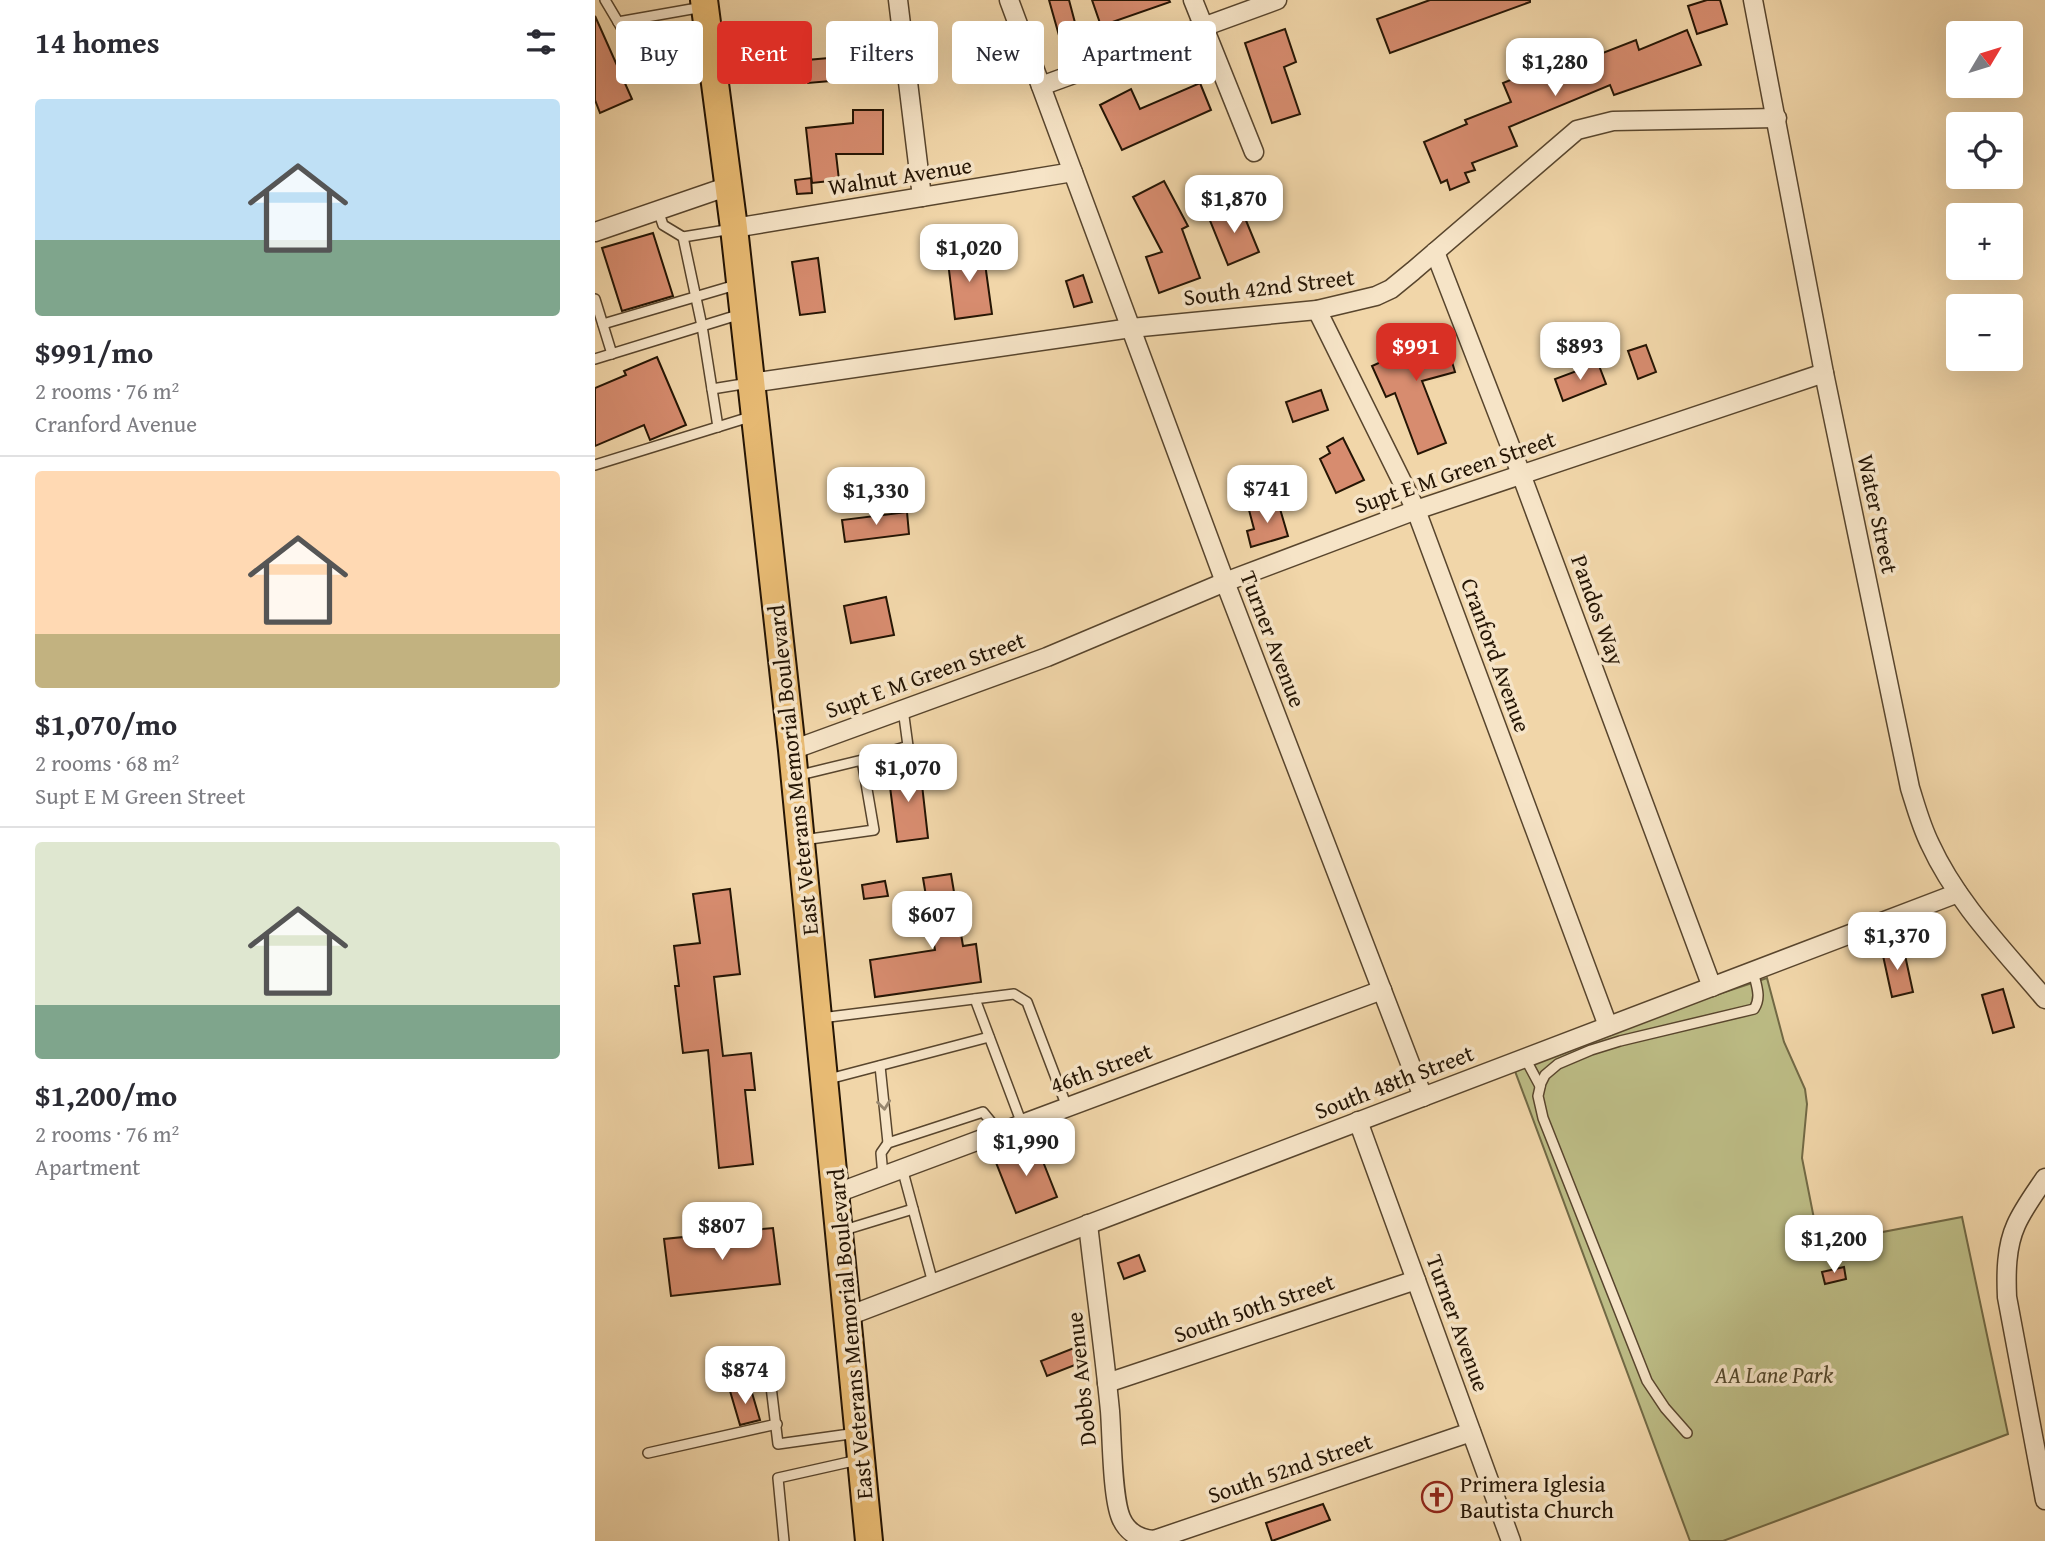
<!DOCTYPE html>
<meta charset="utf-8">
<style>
:root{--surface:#fff;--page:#f2f2f3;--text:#2b2b33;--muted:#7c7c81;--line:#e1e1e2;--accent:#d93025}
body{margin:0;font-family:"Gentium Book Plus",serif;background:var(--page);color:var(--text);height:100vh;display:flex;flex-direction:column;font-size:26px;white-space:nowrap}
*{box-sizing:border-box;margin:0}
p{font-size:23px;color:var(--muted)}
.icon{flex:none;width:38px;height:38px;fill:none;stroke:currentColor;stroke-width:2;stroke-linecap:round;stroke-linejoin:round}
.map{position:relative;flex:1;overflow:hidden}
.drawer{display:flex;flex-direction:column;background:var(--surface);width:595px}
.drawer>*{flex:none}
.banner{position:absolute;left:21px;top:21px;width:665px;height:63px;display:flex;gap:14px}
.needle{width:46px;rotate:52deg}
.buttons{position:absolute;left:1351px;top:21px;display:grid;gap:14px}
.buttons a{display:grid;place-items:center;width:77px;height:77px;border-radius:7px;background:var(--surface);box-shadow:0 7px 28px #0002;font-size:35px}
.price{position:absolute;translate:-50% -60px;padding:0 16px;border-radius:14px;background:#fff;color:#222;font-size:23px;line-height:46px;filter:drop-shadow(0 2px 4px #0008)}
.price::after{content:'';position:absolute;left:50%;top:42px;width:21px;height:16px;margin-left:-10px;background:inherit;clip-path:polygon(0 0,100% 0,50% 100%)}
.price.active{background:var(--accent);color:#fff}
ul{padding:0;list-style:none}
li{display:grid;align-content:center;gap:14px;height:371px;padding:0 35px}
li+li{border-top:2px solid var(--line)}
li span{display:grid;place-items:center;height:217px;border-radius:7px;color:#555}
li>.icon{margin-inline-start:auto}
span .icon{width:126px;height:126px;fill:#fffc;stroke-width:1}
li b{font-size:30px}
h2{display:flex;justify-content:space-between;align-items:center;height:84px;padding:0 35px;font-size:30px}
.chip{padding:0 24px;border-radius:7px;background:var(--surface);box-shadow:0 7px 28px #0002;font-size:24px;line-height:63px}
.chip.active{background:var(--accent);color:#fff}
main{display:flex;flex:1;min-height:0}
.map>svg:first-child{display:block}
</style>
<main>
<section class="drawer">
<h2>14 homes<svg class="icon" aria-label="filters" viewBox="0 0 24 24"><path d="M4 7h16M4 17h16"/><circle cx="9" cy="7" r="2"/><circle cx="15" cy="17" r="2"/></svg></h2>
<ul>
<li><span style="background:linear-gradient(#bfe0f5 65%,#7fa58c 0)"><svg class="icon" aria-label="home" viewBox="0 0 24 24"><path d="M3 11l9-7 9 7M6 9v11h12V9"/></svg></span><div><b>$991/mo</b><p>2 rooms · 76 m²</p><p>Cranford Avenue</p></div></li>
<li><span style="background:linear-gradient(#ffd9b3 75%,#c2b280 0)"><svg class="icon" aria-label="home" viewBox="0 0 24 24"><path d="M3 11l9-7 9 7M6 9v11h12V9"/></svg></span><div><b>$1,070/mo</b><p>2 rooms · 68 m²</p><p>Supt E M Green Street</p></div></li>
<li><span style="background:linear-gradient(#dfe7d0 75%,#7fa58c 0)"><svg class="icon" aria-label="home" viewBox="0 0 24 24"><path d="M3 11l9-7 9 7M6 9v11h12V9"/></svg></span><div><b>$1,200/mo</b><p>2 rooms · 76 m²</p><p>Apartment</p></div></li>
</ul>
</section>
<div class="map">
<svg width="1450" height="1541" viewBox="0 0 1450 1541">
<rect width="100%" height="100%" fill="#f1d6a9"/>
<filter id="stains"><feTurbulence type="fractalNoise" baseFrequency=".00286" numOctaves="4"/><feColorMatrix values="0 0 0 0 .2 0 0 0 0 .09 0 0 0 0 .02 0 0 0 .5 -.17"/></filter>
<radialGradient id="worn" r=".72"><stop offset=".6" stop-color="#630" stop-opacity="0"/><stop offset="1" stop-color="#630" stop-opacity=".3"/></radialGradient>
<polygon fill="#bdbd86" stroke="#716945" stroke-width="2" points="1172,978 1189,1042 1210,1089 1212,1104 1207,1158 1224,1244 1367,1217 1413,1434 1128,1541 1095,1541 917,1063"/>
<g fill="#d78c6f" stroke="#251504" stroke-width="2">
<polygon points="454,0 474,0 483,34 465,39"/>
<polygon points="497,0 574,0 575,2 506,26"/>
<polygon points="835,0 935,0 935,2 795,53 782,19"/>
<polygon points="1112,0 1125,0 1132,24 1102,34 1093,6"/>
<polygon points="0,16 37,99 5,113 0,100"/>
<polygon points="690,29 701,62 689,67 705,114 677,123 650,43"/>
<polygon points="1092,30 1106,65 1019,95 1015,85 914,127 922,146 877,163 880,170 870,173 874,182 855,190 852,180 846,183 829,142 872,124 870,120 916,102 908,83 991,49 995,58 1041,40 1044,50"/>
<polygon points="245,57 247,80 213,83 212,60"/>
<polygon points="605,83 616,110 527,150 505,105 536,89 545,109"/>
<polygon points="258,110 288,110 288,154 241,154 244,180 217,183 211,128 258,123"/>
<polygon points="216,178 217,193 202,194 200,180"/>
<polygon points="569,181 593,226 587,229 605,278 564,293 551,257 567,252 538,197"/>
<polygon points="645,206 664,252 633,265 614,218"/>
<polygon points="58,233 78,296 27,311 7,248"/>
<polygon points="388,249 397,314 360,319 352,254"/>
<polygon points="223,258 230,312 205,315 197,262"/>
<polygon points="488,275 497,302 479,307 471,281"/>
<polygon points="848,331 860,372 827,381 851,443 823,454 800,393 791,397 777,366 795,358 788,342 807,334 811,341"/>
<polygon points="1051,345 1061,372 1043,379 1033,351"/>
<polygon points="62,357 91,425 55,440 49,425 0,446 0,388 31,375 29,371"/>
<polygon points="1003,363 1011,384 968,401 960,379"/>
<polygon points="726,390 733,410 698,422 691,402"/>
<polygon points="748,438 769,480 741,493 725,459 735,453 732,447"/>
<polygon points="683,502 693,536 656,547 652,531 659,529 654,510"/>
<polygon points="312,512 314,534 250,542 247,520"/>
<polygon points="291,597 299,635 256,643 249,606"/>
<polygon points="325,767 333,838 302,842 293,771"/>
<polygon points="356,874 368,946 381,944 386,982 280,997 275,960 340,950 328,878"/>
<polygon points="290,881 293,896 269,899 267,885"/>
<polygon points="135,889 145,974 119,977 128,1056 156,1053 160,1090 150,1090 158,1164 124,1168 113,1050 88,1053 80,986 84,986 79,946 105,943 98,894"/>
<polygon points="1308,946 1318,992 1297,997 1287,951"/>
<polygon points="1408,989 1419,1027 1398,1033 1387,995"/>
<polygon points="441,1144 462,1197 421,1213 400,1160"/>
<polygon points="178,1228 185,1284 76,1296 69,1239"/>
<polygon points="544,1255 550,1271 529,1279 523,1263"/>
<polygon points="1249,1267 1251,1279 1230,1284 1227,1272"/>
<polygon points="479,1348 485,1363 452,1376 446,1361"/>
<polygon points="155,1386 165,1420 145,1425 135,1391"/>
<polygon points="728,1504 735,1520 677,1541 671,1523"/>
</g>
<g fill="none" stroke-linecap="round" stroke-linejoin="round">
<g stroke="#58452d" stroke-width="12">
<g id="lane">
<polyline points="10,0 54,74 115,64"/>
<polyline points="23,22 108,7"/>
<polyline points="63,210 68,225 88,237 137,229"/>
<polyline points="88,237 107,326 123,427"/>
<polyline points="0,299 17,354"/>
<polyline points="8,324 144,284"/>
<polyline points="0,359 146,314"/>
<polyline points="117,389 154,383"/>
<polyline points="0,465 158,416"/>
<polyline points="267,760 313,746 308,709"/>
<polyline points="201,776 267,760 279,830 208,840"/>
<polyline points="380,999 427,1124"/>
<polyline points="226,1018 419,994 432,1002 472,1107"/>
<polyline points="930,1058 945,1086"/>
<polyline points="285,1066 293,1143"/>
<polyline points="230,1080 394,1037"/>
<polyline points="307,1168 338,1283"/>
<polyline points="288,1176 286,1153 293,1143 388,1112 397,1123 400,1134"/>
<polyline points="246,1231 318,1209"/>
<polyline points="174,1370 183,1444 262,1433"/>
<path d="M1092 1433 1070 1408 1052 1381 948 1118 943 1096 946 1083 950 1075 963 1064 996 1050 1025 1041 1159 1009C1167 997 1161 985 1158 971"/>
<polyline points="53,1453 182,1424"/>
<polyline points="189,1541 183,1478 263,1460"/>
</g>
</g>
<g stroke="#58452d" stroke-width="21">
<g id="street">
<polyline points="303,0 327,197"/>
<polyline points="414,0 630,582 828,1097"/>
<polyline points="598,0 659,152"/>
<path d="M1158 0 1229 373 1315 788C1321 807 1326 826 1335 844 1362 903 1409 950 1450 999"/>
<polyline points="446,86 682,0"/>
<polyline points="139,228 478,172"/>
<polyline points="0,232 134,186"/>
<polyline points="840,252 926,474 1117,987"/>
<polyline points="722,310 821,510 1013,1026"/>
<polyline points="156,383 536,328 722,310 781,296 796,289 818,271 982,130 1018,121 1182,118"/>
<polyline points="197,750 452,657 630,582 821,510 1229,373"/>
<polyline points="763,1121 916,1541"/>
<path d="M1450 1178C1440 1193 1428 1209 1421 1225 1411 1247 1411 1274 1412 1297L1450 1500"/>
<polyline points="242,1193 787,990"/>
<path d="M493 1224C500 1286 509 1349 515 1411 517 1436 517 1497 526 1518 532 1532 544 1539 559 1540L876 1432"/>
<polyline points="253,1316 1363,893"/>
<polyline points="512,1383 821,1280"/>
</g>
</g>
<g stroke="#251504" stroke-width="30">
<polyline id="primary" points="109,0 139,228 197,750 274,1541"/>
</g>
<use href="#lane" stroke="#f6e4c7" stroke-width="9"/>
<use href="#street" stroke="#f6e4c7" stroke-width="18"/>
<use href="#primary" stroke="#e8bb74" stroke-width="26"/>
</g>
<defs><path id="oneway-chevron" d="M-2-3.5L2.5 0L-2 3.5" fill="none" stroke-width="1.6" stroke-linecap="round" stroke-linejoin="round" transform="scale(1.75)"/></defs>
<use stroke="#98876f" href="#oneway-chevron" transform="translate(289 1105) rotate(83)"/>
<defs>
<g id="church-ring" transform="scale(1.575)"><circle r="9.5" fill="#f6e4c7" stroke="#8f2418" stroke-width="1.5"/><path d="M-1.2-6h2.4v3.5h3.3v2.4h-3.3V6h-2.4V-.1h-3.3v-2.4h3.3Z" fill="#8f2418"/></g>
</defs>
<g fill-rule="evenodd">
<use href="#church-ring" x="842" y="1497"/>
</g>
<g text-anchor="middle" stroke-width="7" stroke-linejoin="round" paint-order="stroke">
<g font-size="23" fill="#251504" stroke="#f6e4c7">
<text transform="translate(305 176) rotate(-9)" y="8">Walnut Avenue</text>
<text transform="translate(674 287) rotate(-7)" y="8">South 42nd Street</text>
<text transform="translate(860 472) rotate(-19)" y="8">Supt E M Green Street</text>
<text transform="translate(1283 514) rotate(78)" y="8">Water Street</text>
<text transform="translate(1003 610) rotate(70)" y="8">Pandos Way</text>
<text transform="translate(678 639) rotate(69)" y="8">Turner Avenue</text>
<text transform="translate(901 655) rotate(70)" y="8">Cranford Avenue</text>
<text transform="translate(330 675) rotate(-20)" y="8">Supt E M Green Street</text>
<text transform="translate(198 770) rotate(-96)" y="8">East Veterans Memorial Boulevard</text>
<text transform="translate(506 1068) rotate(-20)" y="8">46th Street</text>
<text transform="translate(799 1082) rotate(-21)" y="8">South 48th Street</text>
<text transform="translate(659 1308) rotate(-19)" y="8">South 50th Street</text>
<text transform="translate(863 1323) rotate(70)" y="8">Turner Avenue</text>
<text transform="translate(255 1334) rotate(-95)" y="8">East Veterans Memorial Boulevard</text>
<text transform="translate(486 1379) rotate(-96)" y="8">Dobbs Avenue</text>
<text transform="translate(695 1468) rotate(-19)" y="8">South 52nd Street</text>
</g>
<g font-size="23" font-style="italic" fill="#53472b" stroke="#f6e4c7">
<text x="1179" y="1383">AA Lane Park</text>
</g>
<g font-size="23" fill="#251504" stroke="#f6e4c7" text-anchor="start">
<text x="865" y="1492">Primera Iglesia<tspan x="865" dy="26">Bautista Church</tspan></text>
</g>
</g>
<rect width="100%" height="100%" filter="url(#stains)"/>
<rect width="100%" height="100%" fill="url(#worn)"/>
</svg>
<div class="buttons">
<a><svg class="needle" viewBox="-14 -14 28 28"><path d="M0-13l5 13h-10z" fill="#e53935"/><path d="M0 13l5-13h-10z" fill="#7c7c81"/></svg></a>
<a><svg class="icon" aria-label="locate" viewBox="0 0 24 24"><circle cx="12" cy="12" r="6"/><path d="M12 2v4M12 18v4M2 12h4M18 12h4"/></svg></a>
<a>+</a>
<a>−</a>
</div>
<b class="price" style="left:960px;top:98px">$1,280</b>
<b class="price" style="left:639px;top:235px">$1,870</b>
<b class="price" style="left:374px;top:284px">$1,020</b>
<b class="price" style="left:985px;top:382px">$893</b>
<b class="price active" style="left:821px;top:383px">$991</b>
<b class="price" style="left:672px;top:525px">$741</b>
<b class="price" style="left:281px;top:527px">$1,330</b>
<b class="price" style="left:313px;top:804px">$1,070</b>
<b class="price" style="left:337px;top:951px">$607</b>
<b class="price" style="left:1302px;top:972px">$1,370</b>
<b class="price" style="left:431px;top:1178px">$1,990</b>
<b class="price" style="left:127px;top:1262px">$807</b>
<b class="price" style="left:1239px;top:1275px">$1,200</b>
<b class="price" style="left:150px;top:1406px">$874</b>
<div class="banner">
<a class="chip">Buy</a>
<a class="chip active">Rent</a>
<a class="chip">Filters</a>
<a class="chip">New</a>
<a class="chip">Apartment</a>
</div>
</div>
</main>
